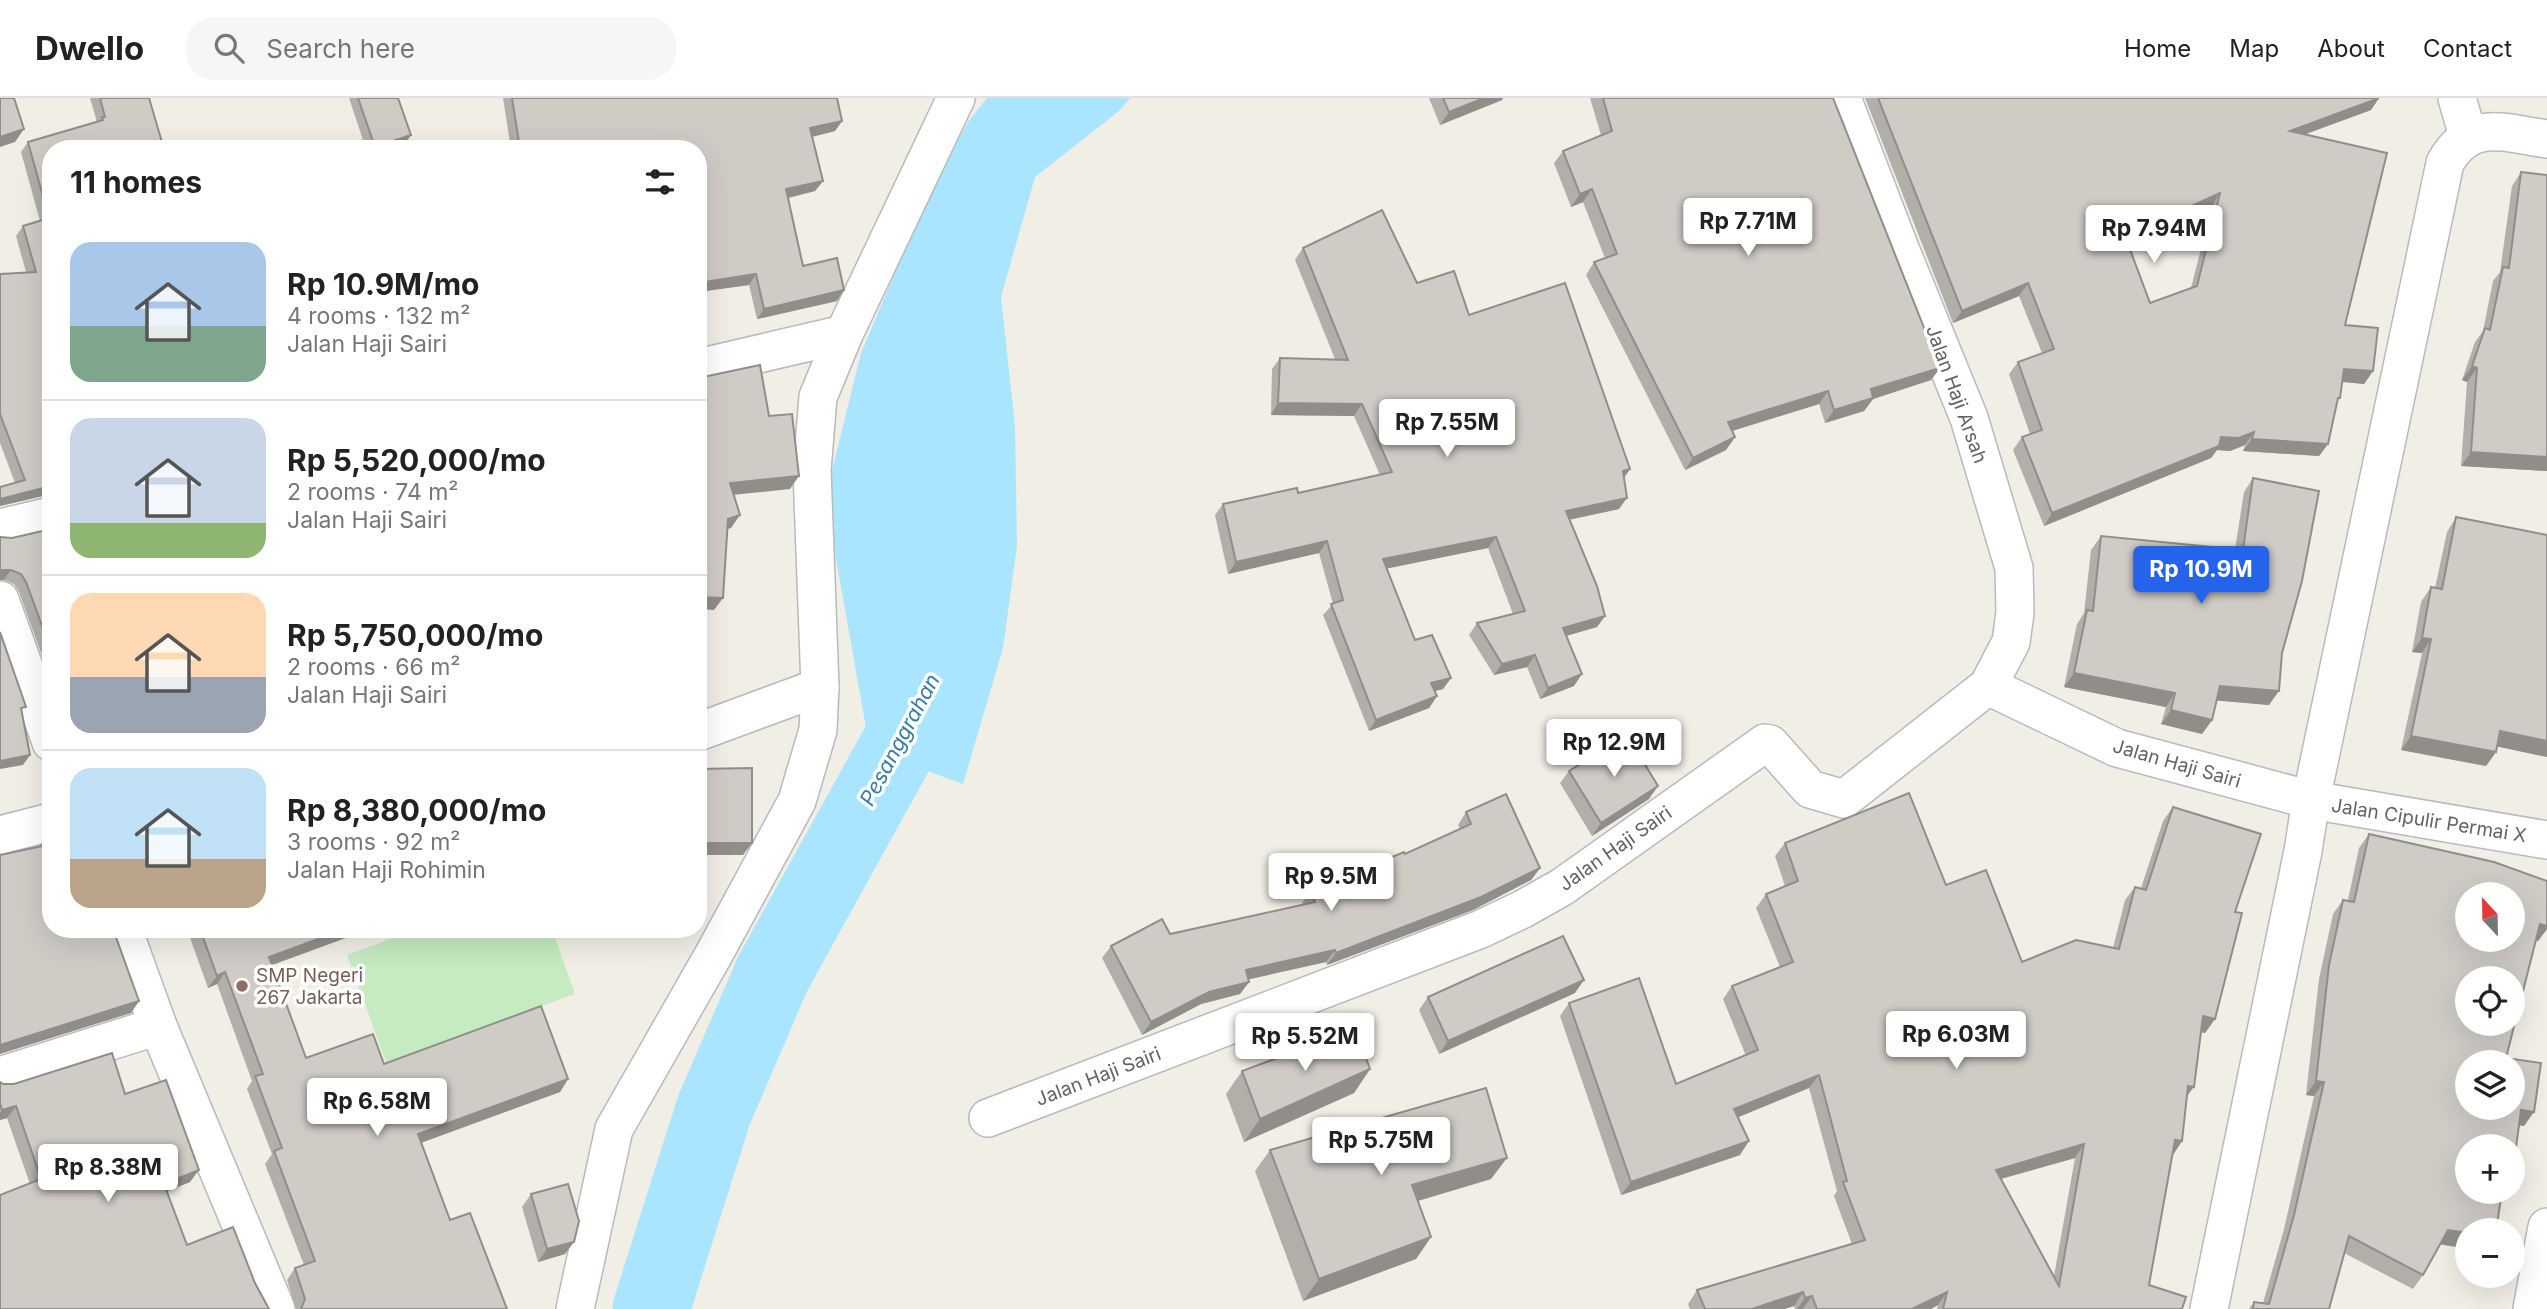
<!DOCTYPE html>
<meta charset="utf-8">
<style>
:root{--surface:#fff;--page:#f6f6f6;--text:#222;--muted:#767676;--line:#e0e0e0;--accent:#2563eb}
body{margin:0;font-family:Inter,sans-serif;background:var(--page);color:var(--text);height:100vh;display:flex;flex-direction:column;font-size:26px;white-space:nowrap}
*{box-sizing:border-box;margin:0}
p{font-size:23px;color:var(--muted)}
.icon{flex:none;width:38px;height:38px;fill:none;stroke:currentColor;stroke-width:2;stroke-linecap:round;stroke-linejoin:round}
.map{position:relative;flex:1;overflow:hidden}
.drawer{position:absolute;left:42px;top:42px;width:665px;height:798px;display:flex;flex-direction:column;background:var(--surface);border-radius:28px;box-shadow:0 7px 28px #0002}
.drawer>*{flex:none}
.needle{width:46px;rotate:338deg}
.tools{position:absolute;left:2455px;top:784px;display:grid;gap:14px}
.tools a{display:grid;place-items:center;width:70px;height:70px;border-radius:50%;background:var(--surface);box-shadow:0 7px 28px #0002;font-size:35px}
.price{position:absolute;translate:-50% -60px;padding:0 16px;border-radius:7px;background:#fff;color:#222;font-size:23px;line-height:46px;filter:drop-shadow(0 2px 4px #0008)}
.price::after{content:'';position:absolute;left:50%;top:42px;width:21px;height:16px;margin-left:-10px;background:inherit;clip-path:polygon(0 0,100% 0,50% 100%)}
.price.selected{background:var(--accent);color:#fff}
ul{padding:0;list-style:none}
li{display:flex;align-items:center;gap:21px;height:175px;padding:0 28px}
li+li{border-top:2px solid var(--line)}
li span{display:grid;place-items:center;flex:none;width:196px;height:140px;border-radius:21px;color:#555}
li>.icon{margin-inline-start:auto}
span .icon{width:84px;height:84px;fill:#fffc;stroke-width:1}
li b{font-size:30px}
h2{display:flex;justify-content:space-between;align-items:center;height:84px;padding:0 28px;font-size:30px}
header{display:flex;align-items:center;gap:42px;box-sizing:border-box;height:98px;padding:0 35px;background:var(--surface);border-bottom:2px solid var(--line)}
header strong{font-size:33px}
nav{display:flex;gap:38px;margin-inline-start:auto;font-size:24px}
.search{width:490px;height:63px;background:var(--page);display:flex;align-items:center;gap:18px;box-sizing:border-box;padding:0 24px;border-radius:28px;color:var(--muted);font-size:26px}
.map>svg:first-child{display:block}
</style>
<header>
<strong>Dwello</strong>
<div class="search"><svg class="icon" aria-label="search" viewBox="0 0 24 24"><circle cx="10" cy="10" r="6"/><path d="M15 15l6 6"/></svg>Search here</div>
<nav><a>Home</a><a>Map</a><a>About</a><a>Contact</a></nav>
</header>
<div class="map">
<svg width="2547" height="1211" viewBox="0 0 2547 1211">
<rect width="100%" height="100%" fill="#f1eee6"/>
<polygon fill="#c6ebc1" points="417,831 552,831 575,896 386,964 347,857"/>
<polygon fill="#a9e5ff" points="987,0 1130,0 1119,13 1035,79 1001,199 1015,328 1017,448 1003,550 963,686 870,652 836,461 828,389 861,255 931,90 968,24"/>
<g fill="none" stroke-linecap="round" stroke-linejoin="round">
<polyline stroke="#a9e5ff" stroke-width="77" points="651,1211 714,1012 773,875 938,577 938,566"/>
<g stroke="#b7babe" stroke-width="40">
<g id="minor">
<polyline points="2457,0 2468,38"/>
<polyline points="698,270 844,236"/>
<polyline points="0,430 51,418"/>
<polyline points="0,502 51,644"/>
<polyline points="1988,588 2117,650 2311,702 2547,742"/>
<polyline points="698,634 820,589"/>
<polyline points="0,737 51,724"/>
<polyline points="123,831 158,928 276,1211"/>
<polyline points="0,978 158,928"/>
<polyline points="988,1020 1481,831 1523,811 1562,789 1765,645 1770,646 1810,691 1844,701 1988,588 2011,544 2015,515 2014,470 1969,320 1901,153 1842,0"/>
<polyline points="575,1211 614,1031 714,856 797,703 818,632 820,589 812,372 818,299 844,236 956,0"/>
<path d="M2209 1211 2303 753 2311 702 2445 65C2470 20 2504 35 2547 41"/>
<polyline points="2532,1211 2547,1129"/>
</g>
</g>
<use href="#minor" stroke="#fff" stroke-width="37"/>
</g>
<g fill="#b2afa9" fill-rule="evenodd">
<polygon points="90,0 149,0 47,397 0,408 0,389 15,385 0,345 0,176 26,174 16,138 23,128 40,123 21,54 28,44 97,24"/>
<polygon points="349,0 398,0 405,46 395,49 395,51 366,51"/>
<polygon points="503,0 837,0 842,23 835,33 812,39 823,83 815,93 788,100 803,168 837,203 757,221 749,187 698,194 698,51 511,51"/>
<polygon points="1429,0 1503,0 1502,2 1440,27"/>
<polygon points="1590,0 1833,0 1940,270 1931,282 1873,301 1864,313 1825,325 1819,306 1732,333 1735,339 1726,352 1685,372 1586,177 1594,164 1605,160 1583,104 1571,109 1554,65 1563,53 1601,37"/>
<path d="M1865 0H2379L2371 12 2306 36 2345 227 2373 273 2364 286 2342 284 2328 346 2319 358 2243 353 2245 347 2230 353 2217 352 2211 360 2044 428 2013 352 2022 339 2030 336 2009 276 2018 264 2042 255 2019 198 1953 225ZM2212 108 2191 190 2150 205 2128 146Z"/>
<polygon points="2521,74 2547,77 2547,373 2461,368 2467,284 2462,282 2475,244 2483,233 2493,183 2500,174 2512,88"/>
<polygon points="1303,150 1417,185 1469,217 1630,371 1624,380 1619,411 1569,422 1605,518 1597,529 1566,538 1574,588 1540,601 1527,569 1494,577 1469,537 1477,525 1513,516 1488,450 1387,470 1415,542 1451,580 1443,591 1435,593 1437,598 1429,610 1369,633 1323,517 1333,506 1319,455 1228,476 1215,417 1223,406 1298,395 1380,377 1354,318 1271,317 1272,271 1280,260 1335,261 1295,162"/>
<polygon points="2253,380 2282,555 2269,607 2217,602 2212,622 2202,636 2161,626 2166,609 2064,589 2077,526 2084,515 2091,452 2101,438 2235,451 2244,394"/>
<polygon points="2456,419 2547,437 2547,659 2497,648 2496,654 2486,668 2401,652 2422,555 2412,554 2421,504 2431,489 2435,490 2447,434"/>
<polygon points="51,431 51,561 44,563 19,494 14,486 4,482 0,482 0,439 12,440"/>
<polygon points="1569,673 1649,701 1592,738 1560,685"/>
<path d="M2173 709 2235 814 2215 921 2205 935 2201 934 2187 999 2182 1043 2173 1056 2149 1187 2182 1211H1937L1938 1207 1931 1211H1795L1794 1208 1784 1211H1690L1688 1206 1697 1192 1852 1146 1834 1098 1837 1093 1809 990 1738 1019 1740 1057 1621 1097 1560 918 1569 905 1676 986 1746 958 1723 901 1732 888 1780 869 1756 810 1766 796 1785 788 1775 758 1785 745 1946 787 2022 864 2113 850 2125 802 2135 789 2141 790 2163 723ZM2075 1060 2054 1178 2001 1081Z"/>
<polygon points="1466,714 1540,770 1531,782 1473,812 1327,867 1326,864 1248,881 1249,884 1240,896 1201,906 1142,937 1102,860 1111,848 1170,836 1303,806 1302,805 1311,793 1405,756 1460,731 1458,727"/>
<polygon points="2369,736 2547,783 2547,831 2538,843 2536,842 2506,960 2524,1028 2519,1027 2440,1147 2423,1177 2413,1191 2344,1155 2329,1211 2249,1211 2254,1204 2263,1205 2284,1131 2314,998 2306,997 2319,881 2333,816 2343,802 2348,802 2359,750"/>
<polygon points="45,740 139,903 131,915 39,748"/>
<polygon points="190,831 370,831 272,867 306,960 568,981 560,994 421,1044 450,1122 507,1211 296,1211 287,1182 295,1170 304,1167 265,1066 272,1056 247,991 252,983 217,886 208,890 188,834"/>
<polygon points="1575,895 1439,956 1419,912 1428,899"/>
<polygon points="1370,971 1354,995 1244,1044 1226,996 1242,973"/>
<polygon points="0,984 3,986 125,996 190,1084 167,1093 187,1147 255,1185 30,1086 7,1020 0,1022"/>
<polygon points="1270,1052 1491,1081 1418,1103 1431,1139 1416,1161 1303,1203 1255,1073"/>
<polygon points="531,1096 565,1156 538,1164 522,1109"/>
</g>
<g fill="#918e8a">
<polygon points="1484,0 1503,0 1502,2 1440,27 1449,14"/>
<polygon points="2379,0 2371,12 2281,45 2290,33"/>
<polygon points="842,23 835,33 803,41 810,30"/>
<polygon points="24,31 15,44 0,49 0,39"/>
<polygon points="411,37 405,46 389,51 374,51 375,49"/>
<polygon points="823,83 815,93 779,102 786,91"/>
<polygon points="1592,91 1583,104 1571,109 1580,96"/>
<polygon points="2220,95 2212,108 2116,151 2125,138"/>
<polygon points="756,176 749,187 698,194 698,185"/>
<polygon points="2028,185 2019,198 1953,225 1962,213"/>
<polygon points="844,192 837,203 757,221 764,211"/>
<polygon points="2472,268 2477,270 2467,284 2462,282"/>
<polygon points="1940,270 1931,282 1873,301 1864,313 1825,325 1834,312 1871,291"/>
<polygon points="2344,271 2373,273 2364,286 2335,283"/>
<polygon points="1828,293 1819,306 1719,337 1728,324"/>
<polygon points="1278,305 1362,306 1354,318 1271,317"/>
<polygon points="2254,334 2245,347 2230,353 2217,352 2211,360 2044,428 2052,415 2221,339"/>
<polygon points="1735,339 1726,352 1685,372 1693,360"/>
<polygon points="2252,341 2328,346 2319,358 2243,353"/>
<polygon points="2471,354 2547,359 2547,373 2461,368"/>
<polygon points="1630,371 1622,382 1623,373"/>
<polygon points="799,378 790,391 722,398 730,385"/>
<polygon points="51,388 51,398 47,397 0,408 0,401 2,400"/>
<polygon points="1627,400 1619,411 1558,424 1566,413"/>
<polygon points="740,417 731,430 719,433 728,421"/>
<polygon points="1496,439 1488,450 1375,473 1383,461"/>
<polygon points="1327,443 1319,455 1228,476 1236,464"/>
<polygon points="0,472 11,472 4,482 0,482"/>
<polygon points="698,499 723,500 714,512 698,511"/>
<polygon points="1605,518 1597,529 1555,541 1563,530"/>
<polygon points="2422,540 2431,541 2422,555 2412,554"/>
<polygon points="51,554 51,561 44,563"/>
<polygon points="1535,557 1527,569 1494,577 1502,566"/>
<polygon points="2074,575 2175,595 2166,609 2064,589"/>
<polygon points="1582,576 1574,588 1540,601 1548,590"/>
<polygon points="1451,580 1443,591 1423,596 1431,585"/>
<polygon points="2220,588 2279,593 2269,607 2210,602"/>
<polygon points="1437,598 1429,610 1369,633 1376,622"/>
<polygon points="2171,612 2212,622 2202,636 2161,626"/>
<polygon points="2500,633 2547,643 2547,659 2490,647"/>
<polygon points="2411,638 2496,654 2486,668 2401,652"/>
<polygon points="30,657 23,667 0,671 0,663"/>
<polygon points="1658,688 1649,701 1592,738 1601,725"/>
<polygon points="698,745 752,745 743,757 698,757"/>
<polygon points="1540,770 1531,782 1473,812 1327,867 1336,855"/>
<polygon points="2540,826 2547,828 2547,831 2538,843 2530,840"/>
<polygon points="345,831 370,831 261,871 269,859"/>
<polygon points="1335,852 1326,864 1237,884 1246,872"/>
<polygon points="225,874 217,886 208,890 217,878"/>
<polygon points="1584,882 1575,895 1439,956 1448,943"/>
<polygon points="1249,884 1240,896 1201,906 1142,937 1151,924 1209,894"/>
<polygon points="139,903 131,915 0,956 0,947 2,946"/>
<polygon points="2203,918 2215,921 2205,935 2193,932"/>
<polygon points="1370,971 1354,995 1244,1044 1260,1021"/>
<polygon points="1819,977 1809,990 1724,1025 1734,1011"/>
<polygon points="568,981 560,994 410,1049 418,1036"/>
<polygon points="2316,983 2324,984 2314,998 2306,997"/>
<polygon points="2188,988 2194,989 2184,1002"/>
<polygon points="16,1008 7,1020 0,1022 0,1015 2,1012"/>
<polygon points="2521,1012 2534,1014 2524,1028 2511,1026"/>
<polygon points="2175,1042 2182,1043 2173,1057"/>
<polygon points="1749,1043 1740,1057 1621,1097 1631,1084"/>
<polygon points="2084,1046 2075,1060 1986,1085 1996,1072"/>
<polygon points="1507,1060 1491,1081 1397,1109 1412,1087"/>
<polygon points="199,1072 190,1084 155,1098 164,1086"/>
<polygon points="2448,1132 2468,1135 2468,1151 2438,1146"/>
<polygon points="1431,1139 1416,1161 1303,1203 1319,1181"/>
<polygon points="574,1144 565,1156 538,1164 547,1151"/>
<polygon points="1803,1194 1794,1208 1784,1211 1752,1211"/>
<polygon points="1947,1194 1938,1207 1931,1211 1912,1211"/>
<polygon points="1812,1198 1803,1211 1797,1211 1805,1200"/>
</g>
<g fill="#cfcbc5" stroke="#918e8a" stroke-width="2" fill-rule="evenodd">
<polygon points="0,0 14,0 24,31 0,39"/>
<polygon points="100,0 149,0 164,51 51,51 51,388 0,401 0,389 25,382 0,316 0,176 36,174 23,128 49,120 28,44 103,22 102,19 105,19"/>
<polygon points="358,0 398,0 411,37 375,49"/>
<polygon points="512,0 837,0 842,23 810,30 823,83 786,91 803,168 837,160 844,192 764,211 756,176 698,185 698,51 520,51"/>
<polygon points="1443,0 1484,0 1449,14"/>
<polygon points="1603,0 1833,0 1940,270 1871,291 1873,300 1834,312 1828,293 1728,324 1735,339 1693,360 1594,164 1617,156 1592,91 1580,96 1563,53 1612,33"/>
<path d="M1878 0H2379L2290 33 2387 55 2345 227 2378 230 2373 273 2344 271 2340 300H2338L2328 346 2252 341 2254 334 2239 340 2221 339 2219 348 2052 415 2022 339 2042 332 2018 264 2054 251 2028 185 1962 213ZM2220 95 2197 188 2150 205 2125 138Z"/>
<polygon points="2521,74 2547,77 2547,359 2471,354 2477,270 2472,268 2485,230 2490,232 2503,169 2509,170"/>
<polygon points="1382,112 1417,185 1454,173 1469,217 1565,185 1630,371 1623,373 1627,400 1566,413 1597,488 1605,518 1563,530 1582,576 1548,590 1535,557 1502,566 1477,525 1525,513 1496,439 1383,461 1415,542 1432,537 1451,580 1431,585 1437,598 1376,622 1331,506 1343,502 1327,443 1236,464 1223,406 1297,390 1298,395 1392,374 1362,306 1278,305 1280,260 1348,262 1303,150"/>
<polygon points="760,267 769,318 792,316 799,378 730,385 740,417 728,421 723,500 698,499 698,280"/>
<polygon points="2253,380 2319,393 2302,483 2282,555 2279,593 2220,588 2212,622 2171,612 2175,595 2074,575 2087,512 2093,513 2101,438 2243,452"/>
<polygon points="2456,419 2547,437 2547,643 2500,633 2496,654 2411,638 2431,541 2422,540 2431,489 2442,491"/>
<polygon points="51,431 51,552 26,484 21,476 11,472 0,472 0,439 12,440"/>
<polygon points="0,534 24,603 26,609 21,610 30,657 0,663"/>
<polygon points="1627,637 1658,688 1601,725 1569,673"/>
<polygon points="752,670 752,745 698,745 698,671"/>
<path d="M1909 695 1946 787 1986 772 2022 864 2076 842 2119 851 2135 789 2146 792 2173 709 2261 736 2235 814 2242 815 2215 921 2203 918 2194 989 2188 988 2182 1043 2175 1042 2149 1187 2186 1199 2182 1211H1943L1947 1194 1912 1211H1817L1812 1198 1805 1200 1803 1194 1752 1211H1705L1697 1192 1865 1142 1843 1084 1847 1083 1819 977 1734 1011 1749 1043 1631 1084 1569 905 1639 880 1676 986 1758 952 1732 888 1793 864 1766 796 1798 783 1785 745ZM2084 1046 2059 1188 1996 1072Z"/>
<polygon points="1506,696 1540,770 1481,799 1336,855 1335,852 1246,872 1249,884 1209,894 1151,924 1111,848 1162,821 1170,836 1315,804 1311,793 1404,754 1405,756 1471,726 1466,714"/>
<path d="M2369 736 2494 764 2547 783V828L2540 826 2506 960 2541 965 2534 1014 2521 1012 2515 1057H2513V1048H2468V1094H2502L2496 1132H2468V1135L2448 1132 2423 1177 2349 1138 2329 1211H2253L2254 1204 2269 1206 2294 1117 2324 984 2316 983 2329 867 2343 802 2354 804ZM2468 796H2513V842H2468ZM2468 880H2513V926H2468ZM2468 964H2513V1010H2468Z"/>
<polygon points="51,738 51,831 113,831 139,903 0,947 0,757 47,747 45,740"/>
<polygon points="200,831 345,831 269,859 306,960 373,936 384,966 541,908 568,981 418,1036 450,1122 470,1115 507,1211 301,1211 305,1201 295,1170 315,1163 274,1053 282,1050 255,978 263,976 225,874 217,878"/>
<polygon points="1563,838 1584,882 1448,943 1428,899"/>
<polygon points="1355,931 1370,971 1260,1021 1242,973"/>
<polygon points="112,955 125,996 166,982 199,1072 164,1086 187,1147 233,1129 255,1185 269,1211 0,1211 0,1097 41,1081 16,1008 2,1012 0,1005 0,984 3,986 14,986"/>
<polygon points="1486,990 1507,1060 1412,1087 1431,1139 1319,1181 1270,1052"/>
<polygon points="568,1086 579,1123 574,1144 547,1151 531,1096"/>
</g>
<circle fill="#8d6e63" stroke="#fff" stroke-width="2.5" cx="242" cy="888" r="7"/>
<g text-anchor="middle" stroke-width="7" stroke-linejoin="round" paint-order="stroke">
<g font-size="19" fill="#5e6468" stroke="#fff">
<text transform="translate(1957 296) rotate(70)" y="7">Jalan Haji Arsah</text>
<text transform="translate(2177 665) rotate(16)" y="7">Jalan Haji Sairi</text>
<text transform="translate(2429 722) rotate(9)" y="7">Jalan Cipulir Permai X</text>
<text transform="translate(1615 750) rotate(-35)" y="7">Jalan Haji Sairi</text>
<text transform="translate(1098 978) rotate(-21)" y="7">Jalan Haji Sairi</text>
</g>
<g font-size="19" fill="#785e54" stroke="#fff" text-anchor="start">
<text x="256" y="884">SMP Negeri<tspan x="256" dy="22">267 Jakarta</tspan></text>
</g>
<g font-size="21" font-style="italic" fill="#357daa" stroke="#fff">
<text transform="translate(900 642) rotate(-62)" y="7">Pesanggrahan</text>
</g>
</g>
</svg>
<div class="tools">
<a><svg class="needle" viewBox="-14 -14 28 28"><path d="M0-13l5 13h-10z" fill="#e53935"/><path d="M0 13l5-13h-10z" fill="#767676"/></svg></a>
<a><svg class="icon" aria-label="locate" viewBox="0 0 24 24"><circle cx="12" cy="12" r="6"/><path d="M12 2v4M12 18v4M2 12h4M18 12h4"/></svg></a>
<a><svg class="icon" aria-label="layers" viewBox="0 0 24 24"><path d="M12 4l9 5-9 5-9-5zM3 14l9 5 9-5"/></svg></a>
<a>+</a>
<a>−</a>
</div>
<b class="price" style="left:1748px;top:160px">Rp 7.71M</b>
<b class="price" style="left:2154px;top:167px">Rp 7.94M</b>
<b class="price" style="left:1447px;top:361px">Rp 7.55M</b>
<b class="price selected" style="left:2201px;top:508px">Rp 10.9M</b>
<b class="price" style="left:1614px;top:681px">Rp 12.9M</b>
<b class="price" style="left:1331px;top:815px">Rp 9.5M</b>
<b class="price" style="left:1956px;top:973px">Rp 6.03M</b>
<b class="price" style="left:1305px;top:975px">Rp 5.52M</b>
<b class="price" style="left:377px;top:1040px">Rp 6.58M</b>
<b class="price" style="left:1381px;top:1079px">Rp 5.75M</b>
<b class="price" style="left:108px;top:1106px">Rp 8.38M</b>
<section class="drawer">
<h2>11 homes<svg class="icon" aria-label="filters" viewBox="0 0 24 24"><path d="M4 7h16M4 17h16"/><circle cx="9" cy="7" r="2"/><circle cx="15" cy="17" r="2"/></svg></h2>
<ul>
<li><span style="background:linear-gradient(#a9c7e8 60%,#7fa58c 0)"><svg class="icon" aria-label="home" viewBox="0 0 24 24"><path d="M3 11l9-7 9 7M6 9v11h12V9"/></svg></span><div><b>Rp 10.9M/mo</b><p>4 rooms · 132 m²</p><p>Jalan Haji Sairi</p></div></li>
<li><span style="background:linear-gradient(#c9d6e8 75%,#8fb573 0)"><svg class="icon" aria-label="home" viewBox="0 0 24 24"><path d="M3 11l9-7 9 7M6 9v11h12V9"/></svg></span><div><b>Rp 5,520,000/mo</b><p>2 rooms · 74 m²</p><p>Jalan Haji Sairi</p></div></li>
<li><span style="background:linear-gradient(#ffd9b3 60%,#9aa5b1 0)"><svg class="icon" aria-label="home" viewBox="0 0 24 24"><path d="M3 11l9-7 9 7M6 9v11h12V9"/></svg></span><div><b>Rp 5,750,000/mo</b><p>2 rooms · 66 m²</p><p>Jalan Haji Sairi</p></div></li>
<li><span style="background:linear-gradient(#bfe0f5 65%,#b9a48a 0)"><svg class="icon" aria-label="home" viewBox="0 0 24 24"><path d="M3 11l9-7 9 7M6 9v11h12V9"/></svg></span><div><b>Rp 8,380,000/mo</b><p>3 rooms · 92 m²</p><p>Jalan Haji Rohimin</p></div></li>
</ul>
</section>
</div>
